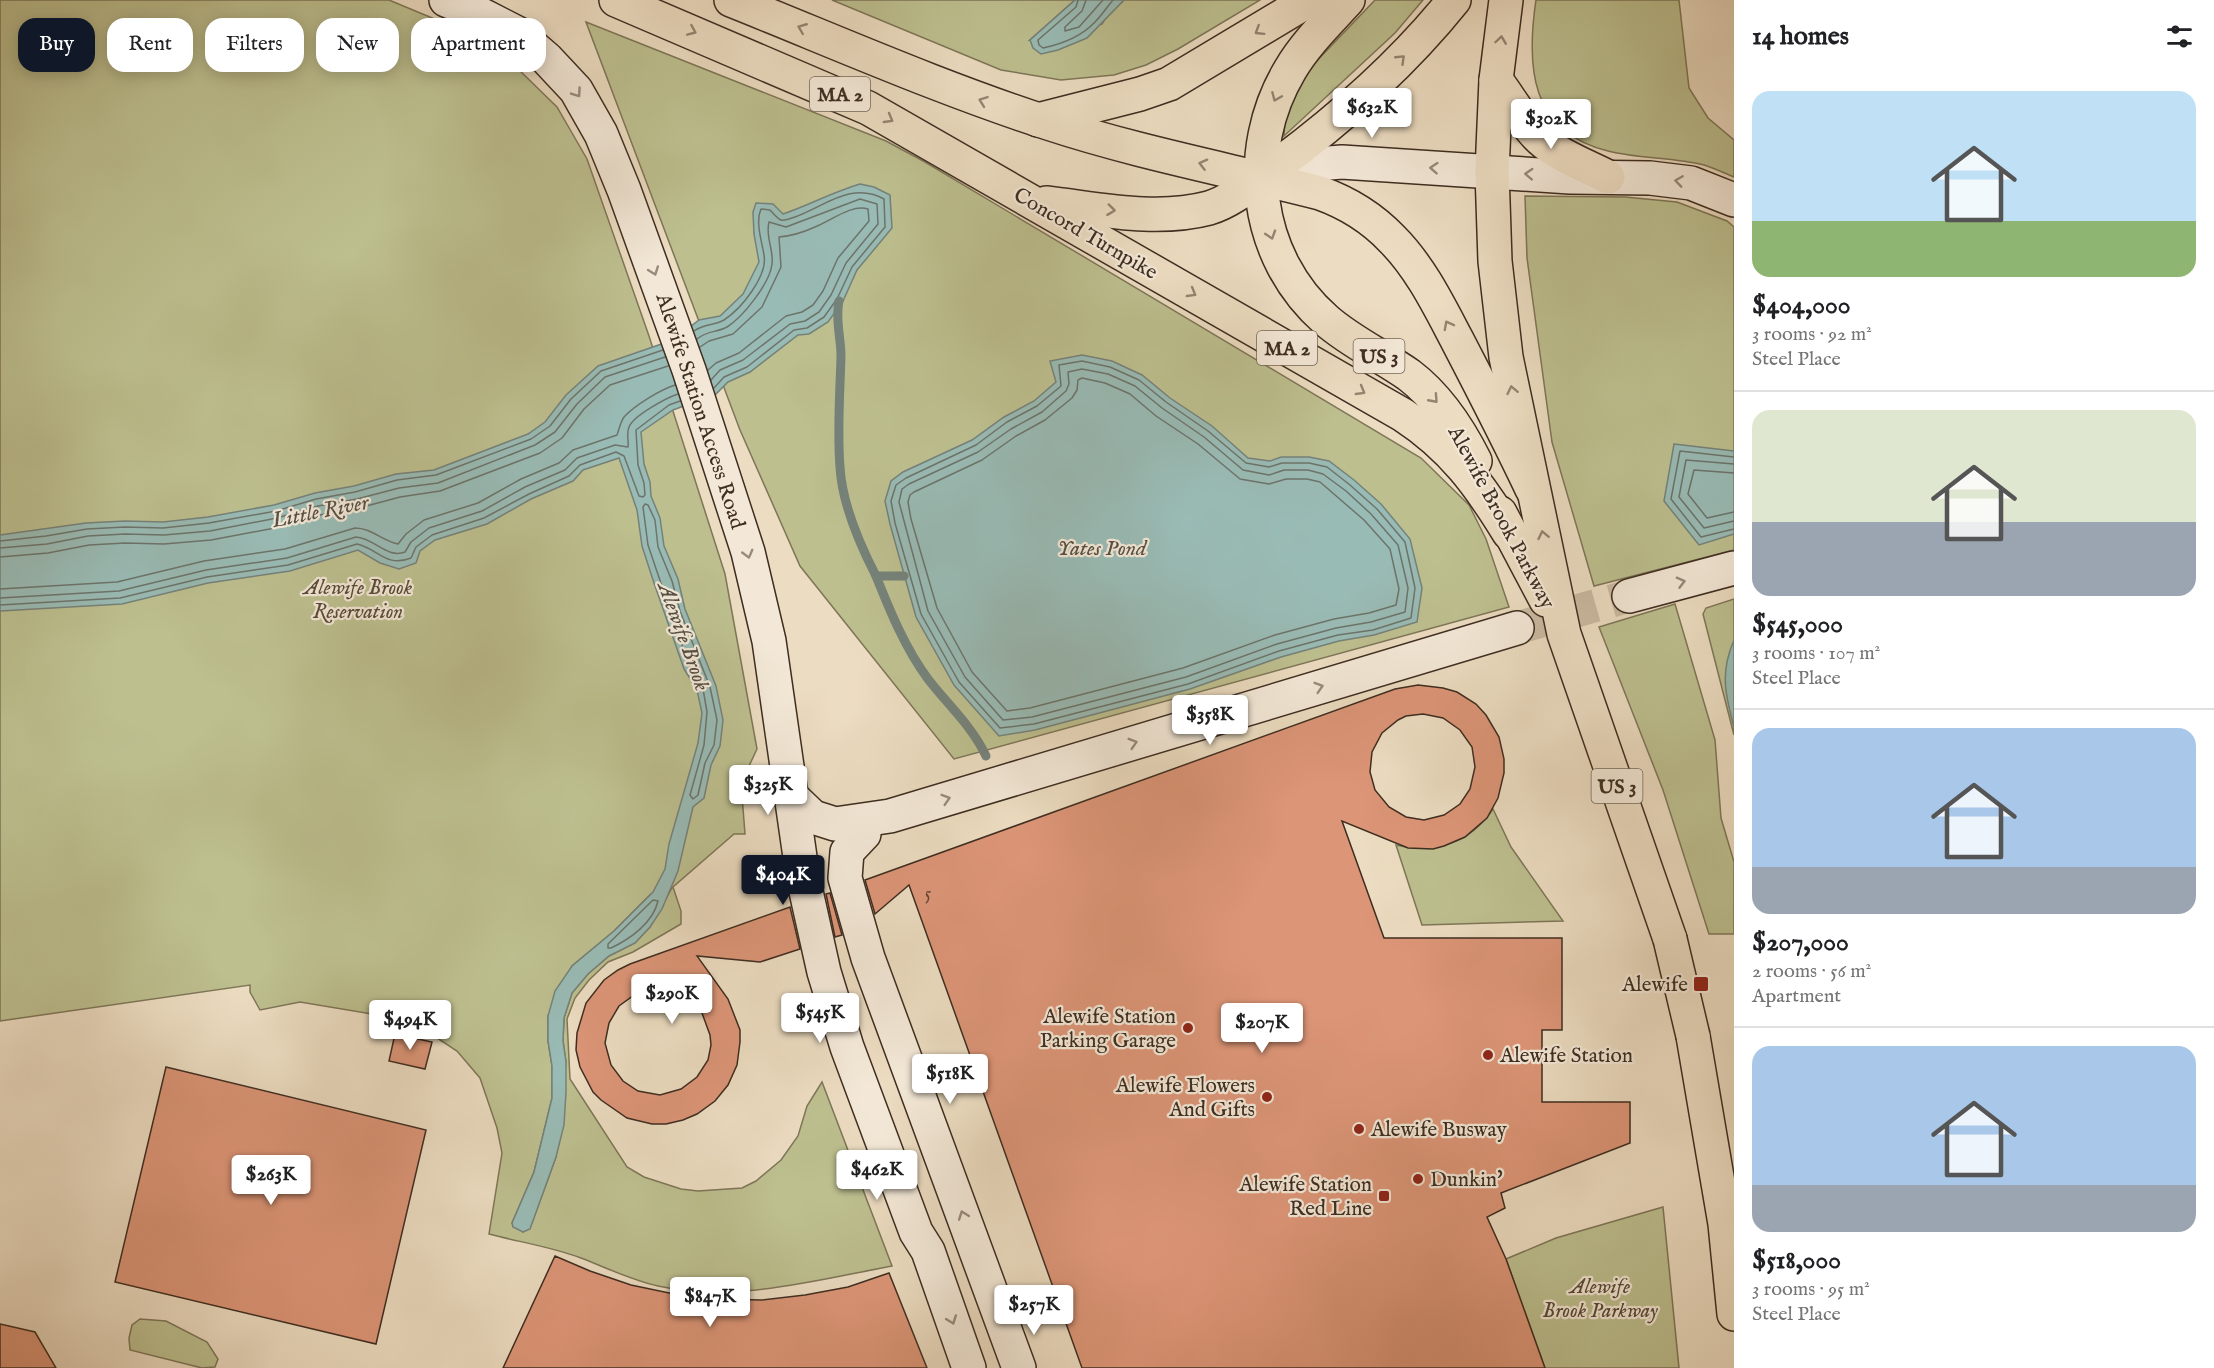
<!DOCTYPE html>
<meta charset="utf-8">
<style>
:root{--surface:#fff;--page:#f6f6f6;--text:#202124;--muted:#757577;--line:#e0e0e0;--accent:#111827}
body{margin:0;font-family:"IM FELL English",serif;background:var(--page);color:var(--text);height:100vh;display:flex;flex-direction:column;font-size:22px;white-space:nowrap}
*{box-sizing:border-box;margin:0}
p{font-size:20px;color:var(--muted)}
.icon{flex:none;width:33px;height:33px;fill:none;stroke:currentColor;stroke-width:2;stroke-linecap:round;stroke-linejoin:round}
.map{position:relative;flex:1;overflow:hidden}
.side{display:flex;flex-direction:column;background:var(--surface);width:480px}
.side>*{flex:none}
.top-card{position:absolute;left:18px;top:18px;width:570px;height:54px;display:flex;gap:12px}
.price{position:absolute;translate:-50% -51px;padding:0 14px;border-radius:6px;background:#fff;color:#222;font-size:20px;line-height:39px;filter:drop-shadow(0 2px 3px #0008)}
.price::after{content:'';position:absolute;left:50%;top:36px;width:18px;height:14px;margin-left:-9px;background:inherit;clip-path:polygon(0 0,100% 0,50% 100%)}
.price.selected{background:var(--accent);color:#fff}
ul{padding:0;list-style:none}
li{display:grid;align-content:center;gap:12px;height:318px;padding:0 18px}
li+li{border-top:2px solid var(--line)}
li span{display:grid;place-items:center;height:186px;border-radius:18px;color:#555}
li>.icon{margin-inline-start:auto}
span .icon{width:108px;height:108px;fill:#fffc;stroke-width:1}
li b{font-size:26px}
h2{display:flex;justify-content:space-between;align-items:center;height:72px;padding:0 18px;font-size:26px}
.pill{padding:0 21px;border-radius:18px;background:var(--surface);box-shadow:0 3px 15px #0003;font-size:21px;line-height:54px}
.pill.selected{background:var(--accent);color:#fff}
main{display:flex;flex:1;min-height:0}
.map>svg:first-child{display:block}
</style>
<main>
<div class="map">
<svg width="1734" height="1368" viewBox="0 0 1734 1368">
<rect width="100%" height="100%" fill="#ecdcc1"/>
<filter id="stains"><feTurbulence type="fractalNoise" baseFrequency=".00333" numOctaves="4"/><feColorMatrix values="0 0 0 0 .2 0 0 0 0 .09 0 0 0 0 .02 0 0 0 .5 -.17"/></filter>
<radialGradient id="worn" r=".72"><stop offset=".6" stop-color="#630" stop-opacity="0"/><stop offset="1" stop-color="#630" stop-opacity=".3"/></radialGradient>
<g fill="#bdbf8f" stroke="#7e7658" stroke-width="1.5" fill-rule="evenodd">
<path d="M0 0H389L461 30 513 64 557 107 587 159 649 336 725 574 757 749 741 783 745 834H734L673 887 681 911V924L633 952 608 962 589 980 575 998 567 1019 570 1079 627 1167 644 1177 681 1189 698 1191 742 1188 756 1181 781 1160 798 1136 807 1106 822 1082 892 1266C817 1280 735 1303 658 1286 631 1280 607 1268 581 1258 552 1247 519 1242 489 1234L502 1153 497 1128 480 1078 457 1051 422 1028 378 1015 300 1002 260 1010 250 992V985L0 1021ZM672 888 650 927 635 943 609 956 588 974 572 993 564 1018 563 1041 566 1062 556 1157 530 1228 523 1232 512 1223 534 1172 552 1098V1066L548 1041V1016L572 966 614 931 651 894Z"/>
<polygon points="832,0 1075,0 1030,40 1102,24 1108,14 1124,0 1260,0 1178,49 1146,65 1114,75 1061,80 1001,70"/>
<polygon points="1375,0 1423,0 1395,33 1284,136 1285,118 1309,69"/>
<path d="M1536 0H1679L1689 88 1708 118 1734 140V177C1724 173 1714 168 1704 165 1673 157 1639 159 1608 151 1530 132 1526 67 1536 0Z"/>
<polygon points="586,22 886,141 925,162 1421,458 1469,505 1486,539 1509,607 954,759 800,566 740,430"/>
<polygon points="1525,196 1625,197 1677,202 1727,221 1734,227 1734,550 1594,586 1552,442 1527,258"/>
<polygon points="1734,599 1734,735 1703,614 1706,608"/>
<polygon points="1675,604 1715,740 1721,818 1734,862 1734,934 1709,934 1663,790 1599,627"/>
<path d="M1493 809 1511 847 1563 921 1422 925 1396 845C1435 855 1471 842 1493 809Z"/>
<polygon points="1663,1207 1679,1368 1545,1368 1506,1259 1556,1238"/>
<polygon points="140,1319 166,1321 207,1342 218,1359 215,1367 202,1368 130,1350 129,1338 132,1325"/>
</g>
<g fill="#99bbb5" stroke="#75827a" stroke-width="1.5">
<polygon points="1075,0 1124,0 1087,38 1058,50 1041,54 1033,48 1030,40"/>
<path d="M860 184 874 187 890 195 892 228 857 270 843 301 828 322 809 334 798 335 750 372 728 382 716 394 673 410 641 432 644 464 650 482 651 496 660 518 664 546 678 579 685 609 716 686 723 720 720 746 711 765 704 798 693 807 678 871 662 909 650 927 635 943 609 956 588 974 572 993 564 1018 563 1041 566 1062V1092L564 1125 556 1157 530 1229 523 1232 513 1227 512 1223 534 1172 552 1098V1066L548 1041V1016L555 991 572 966 614 931 653 892 665 869 669 844 698 743 702 713 697 690 684 669 654 583 642 546 637 510 619 458 583 470 573 481 531 499 487 524 435 540 420 551 416 563 399 569 380 563 358 550 290 571 208 583 122 604 0 611V535L86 523 125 521 163 522 208 517 274 505 315 493 354 486 396 474 434 470 528 434 545 422 566 395 598 366 673 340 699 320 720 316 743 294 759 262 754 234 753 212 756 203 773 204 783 214C809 205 833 192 860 184Z"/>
<polygon points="1082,355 1112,361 1142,375 1170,398 1212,426 1248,458 1270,461 1281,457 1309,457 1329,461 1354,480 1381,504 1410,539 1422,588 1417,622 1374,635 1339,641 1281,657 1190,689 1035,730 999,736 954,685 916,617 890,524 885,501 891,481 903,472 972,440 1004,417 1034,401 1056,382 1050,361"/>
<polygon points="1674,444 1734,451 1734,534 1699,545 1664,501"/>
<path d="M1734 640V727C1725 694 1720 672 1734 640Z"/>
</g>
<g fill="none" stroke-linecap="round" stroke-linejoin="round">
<g stroke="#6c746b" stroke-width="1.5">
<path d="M1078 0 1076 7 1038 40 1039 45 1043 48C1062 44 1081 37 1095 22 1102 15 1107 7 1113 0"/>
<polyline points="1086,0 1082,11 1065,27 1065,31 1079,27 1103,0"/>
<path d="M694 331C705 323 714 326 724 320 741 309 768 276 764 255 762 242 755 222 761 209L770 210C773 213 777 218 781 220 785 221 791 218 795 217 825 206 852 181 884 199L885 227 852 267 837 299 824 317 807 328 794 330 747 367 724 377 714 388"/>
<path d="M697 339C708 330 716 333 727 327 743 317 770 283 772 264 774 250 765 236 769 222L786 227 860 199 877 204 878 224 846 263 831 295 819 312 805 321 790 324 743 360 720 370 711 380"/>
<path d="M700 347 709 341 733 334 762 307 781 267 779 237C791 236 804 232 815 227 831 221 851 204 868 209L869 221 838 258 823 291 813 305 802 312 786 316 739 353 716 363 708 370"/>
<polygon points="1082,361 1110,367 1139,380 1166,402 1208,431 1246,463 1269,467 1282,463 1309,463 1327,467 1350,485 1377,509 1405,542 1415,588 1411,618 1373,630 1338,635 1279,651 1188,684 1034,724 1000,728 959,682 921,614 895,523 891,501 896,485 906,478 976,445 1007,422 1037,406 1061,386 1059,365"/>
<polygon points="1082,369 1108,374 1135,386 1162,408 1204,437 1243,470 1269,475 1284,470 1308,470 1323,474 1346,491 1371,514 1398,545 1408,588 1405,612 1371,622 1336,628 1277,644 1186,677 1032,717 1003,720 965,677 928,611 899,502 902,489 909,484 978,452 1011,429 1042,412 1066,391 1069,384 1068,372"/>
<polygon points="1082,378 1105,383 1130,394 1156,416 1198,444 1240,479 1269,484 1286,479 1307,479 1320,482 1364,520 1390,549 1399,589 1396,605 1369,613 1334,619 1275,635 1183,668 1030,708 1007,711 972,672 937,608 911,519 908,502 910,495 914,492 982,460 1016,436 1045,420 1072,398 1077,390 1078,380"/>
<polyline points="1734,457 1680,451 1671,499 1701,537 1734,529"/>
<polyline points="1734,464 1686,460 1679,497 1704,528 1734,521"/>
<polyline points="1734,473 1694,470 1688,494 1707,518 1734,512"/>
<polygon points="645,504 648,505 655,520 658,547 672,581 680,611 710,687 717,720 714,745 705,763 698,795 693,799 690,795 704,745 707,712 703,689 689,666 648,545 643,507"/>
<polyline points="0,541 46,536 87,529 125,527 163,528 209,523 276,511 316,499 355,492 397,480 436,475 531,439 550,426 571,399 601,371 663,350"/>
<polyline points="0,548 47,544 88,536 125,534 164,535 210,531 277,518 318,506 357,499 399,488 438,483 535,445 555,432 577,404 605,377 665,357"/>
<polyline points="0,557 48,553 89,545 125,543 164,544 211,540 280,527 320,515 359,508 400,497 440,491 540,453 562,438 584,409 610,385 668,366"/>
<path d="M0 589 117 582 204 561 285 549 355 528C372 528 382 541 398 544L406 534 424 520 478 503 521 479 559 463 573 450 617 435C619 430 620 423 624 417 635 405 660 390 675 385"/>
<path d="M0 598 119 591 206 570 287 558 356 537C374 538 387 559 405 552L411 542 429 528 482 511 525 487 565 470 577 458 615 445 628 447C629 441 626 434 629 427 633 416 666 398 678 394"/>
<path d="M0 605 120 598 207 577 288 565 357 544C379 549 386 568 411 558L416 547 432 535 484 518 529 494 569 476 580 465 616 452 624 456 639 496 643 497 645 495 644 483 638 465 636 430 669 405 680 401"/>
<path d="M653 900 658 901C653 923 630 939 611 948H608V944Z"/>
</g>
<g stroke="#75827a" stroke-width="9">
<path d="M839 301C835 319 841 338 841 356 840 393 837 430 840 467 842 504 859 543 876 576H904"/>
<path d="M876 576C890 611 905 648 928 679 948 705 972 726 986 756"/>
</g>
</g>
<g fill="#dc9577" stroke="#3e2d21" stroke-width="1.5" fill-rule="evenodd">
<path d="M1418 685 1443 688 1457 692 1476 704 1486 715 1499 737 1504 759V773L1498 798 1487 818 1465 837 1444 846 1433 849 1408 848 1342 821 1384 938H1562V1030H1542V1102H1630V1143L1501 1193 1505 1208 1487 1217 1506 1259 1545 1368H1082L909 885 875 914 865 880 1395 689ZM1423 714 1443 718 1460 730 1472 747 1475 767 1470 789 1460 804 1444 815 1424 820 1406 817 1389 807 1375 790 1370 772 1372 752 1382 733 1398 720 1406 716Z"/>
<polygon points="830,893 842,935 835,937 826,894"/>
<path d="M790 907 800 949 760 962 697 956 728 999 740 1030V1042L737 1065 728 1085 715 1101 697 1114 683 1120 666 1124H652L627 1118 601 1100 593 1092 580 1067 576 1050 577 1033 586 1003 604 980 618 970 630 964ZM655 989 675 991 694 1002 702 1013 710 1035 711 1045 708 1060 697 1077 681 1089 660 1095 638 1091 623 1081 611 1065 605 1043 609 1023 619 1006 637 993Z"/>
<polygon points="395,1034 432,1042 425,1069 389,1061"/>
<polygon points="166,1067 426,1130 376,1344 115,1282"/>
<polygon points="555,1256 590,1271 631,1285 674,1294 718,1299 761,1300 805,1295 848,1287 889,1273 927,1368 503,1368"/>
<polygon points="0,1324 35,1332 56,1368 0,1368"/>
</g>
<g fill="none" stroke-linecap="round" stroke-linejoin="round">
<polyline stroke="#c9b9a1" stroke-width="33" stroke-dasharray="33 16" stroke-linecap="butt" points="1517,628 1629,596"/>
<g stroke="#3e2d21" stroke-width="36">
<g id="secondary">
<polyline points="446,0 480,14 517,33 547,59 576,90 601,134 624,190 689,370 748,552 769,641 803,878 824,972 847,1047 916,1232 928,1251 969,1368"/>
<polyline points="1262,177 1304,165 1342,162 1570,177 1650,178 1691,183 1734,200"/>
<polyline points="1629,596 1734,568"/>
<polyline points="791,796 813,817 835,824 890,816 1517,628"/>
<polyline points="864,834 847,852 845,878 868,958 1019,1368"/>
</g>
</g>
<g stroke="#3e2d21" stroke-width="36">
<g id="highway">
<path d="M616 0 868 108 1403 415C1452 447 1479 484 1509 533"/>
<path d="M731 0C836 42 940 88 1048 123 1136 152 1230 170 1320 193 1348 203 1371 217 1392 239 1420 267 1438 304 1456 338 1482 388 1508 438 1532 489"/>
<path d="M1348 0C1328 22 1305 44 1290 70 1242 150 1254 257 1326 320 1351 342 1382 356 1409 375 1438 397 1459 429 1475 461"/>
<polyline points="1506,0 1496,80 1492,172 1495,261 1506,357 1564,634 1670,939"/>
<path d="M1496 80C1508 96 1519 115 1532 130 1550 153 1583 164 1608 177"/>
<polyline points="1038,120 1140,94 1169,84 1309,0"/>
<path d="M1046 203C1099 209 1156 222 1209 208 1232 201 1251 184 1271 170 1338 121 1402 65 1454 0"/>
<polyline points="1500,513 1546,600"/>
<polyline points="1693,1036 1725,1224 1734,1314"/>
</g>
</g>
<use href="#secondary" stroke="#f3e8d7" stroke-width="33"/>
<use href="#highway" stroke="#ecdcc1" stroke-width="33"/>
<g stroke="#3e2d21" stroke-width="36" stroke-linecap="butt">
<polyline id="highway-bridge" points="1670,939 1693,1036"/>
</g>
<use href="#highway-bridge" stroke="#ecdcc1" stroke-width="33"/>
</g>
<defs><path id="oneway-chevron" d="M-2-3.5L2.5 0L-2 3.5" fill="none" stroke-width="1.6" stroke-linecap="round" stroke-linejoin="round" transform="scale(1.5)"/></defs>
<g stroke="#958471">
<use href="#oneway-chevron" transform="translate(802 28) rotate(-158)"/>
<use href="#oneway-chevron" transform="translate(692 31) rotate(23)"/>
<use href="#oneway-chevron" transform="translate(1259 31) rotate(148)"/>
<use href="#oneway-chevron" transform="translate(1501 40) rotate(-82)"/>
<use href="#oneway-chevron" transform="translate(1401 59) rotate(-44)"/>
<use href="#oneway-chevron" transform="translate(1276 97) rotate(113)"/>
<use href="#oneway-chevron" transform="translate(983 101) rotate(-160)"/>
<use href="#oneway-chevron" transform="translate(889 119) rotate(30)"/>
<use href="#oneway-chevron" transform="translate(1203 164) rotate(-166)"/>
<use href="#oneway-chevron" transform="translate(1111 210) rotate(7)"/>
<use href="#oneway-chevron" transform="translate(1271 235) rotate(72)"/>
<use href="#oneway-chevron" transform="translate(1192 293) rotate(30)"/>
<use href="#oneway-chevron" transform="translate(1448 325) rotate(-118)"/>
<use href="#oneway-chevron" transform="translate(1512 390) rotate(-102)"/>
<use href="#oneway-chevron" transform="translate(1361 391) rotate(30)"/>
<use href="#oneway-chevron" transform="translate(1434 399) rotate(48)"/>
<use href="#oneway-chevron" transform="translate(1543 535) rotate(-102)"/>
</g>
<g stroke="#988a7c">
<use href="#oneway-chevron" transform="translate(577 93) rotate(55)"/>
<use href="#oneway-chevron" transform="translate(1434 168) rotate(-176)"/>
<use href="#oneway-chevron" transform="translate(1529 174) rotate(-177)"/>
<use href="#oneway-chevron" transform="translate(1679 181) rotate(-172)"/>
<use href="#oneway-chevron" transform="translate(654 271) rotate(70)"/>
<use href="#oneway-chevron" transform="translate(748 554) rotate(75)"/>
<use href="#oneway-chevron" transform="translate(1681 582) rotate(-15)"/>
<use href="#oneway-chevron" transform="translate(1319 687) rotate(-17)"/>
<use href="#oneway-chevron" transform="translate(1133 743) rotate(-17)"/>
<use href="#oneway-chevron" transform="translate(946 799) rotate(-17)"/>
<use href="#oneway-chevron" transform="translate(963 1215) rotate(-110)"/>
<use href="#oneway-chevron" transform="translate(952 1320) rotate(70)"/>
</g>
<g fill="#8f2418" stroke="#f3e8d7" stroke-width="2">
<rect x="1693" y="976" width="16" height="16" rx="3"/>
<circle cx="1188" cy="1028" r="6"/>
<circle cx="1488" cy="1055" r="6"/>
<circle cx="1267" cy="1097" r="6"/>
<circle cx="1359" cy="1129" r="6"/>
<circle cx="1418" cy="1179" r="6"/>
<rect x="1378" y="1190" width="12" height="12" rx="3"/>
</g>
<g text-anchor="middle" stroke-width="4.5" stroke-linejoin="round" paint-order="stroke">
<g font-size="18" fill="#664736">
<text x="928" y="899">5</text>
</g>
<g fill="#f3e8d7" stroke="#746558" stroke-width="1.5">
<rect x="810" y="77" width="60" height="34" rx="4.5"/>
<rect x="1257" y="331" width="60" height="34" rx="4.5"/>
<rect x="1353.5" y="339" width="51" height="34" rx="4.5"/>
<rect x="1591.5" y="769" width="51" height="34" rx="4.5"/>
</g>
<g font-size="20" font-weight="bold" fill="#3e2d21">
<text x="840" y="101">MA 2</text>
<text x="1287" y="355">MA 2</text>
<text x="1379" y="363">US 3</text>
<text x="1617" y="793">US 3</text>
</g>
<g font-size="21" fill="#3e2d21" stroke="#f3e8d7">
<text transform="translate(1086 233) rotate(30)" y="7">Concord Turnpike</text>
<text transform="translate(701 411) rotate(72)" y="7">Alewife Station Access Road</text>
<text transform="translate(1502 517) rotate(62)" y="7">Alewife Brook Parkway</text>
</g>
<g font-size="21" font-style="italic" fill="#574a37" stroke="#f3e8d7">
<text x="358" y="594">Alewife Brook<tspan x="358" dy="24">Reservation</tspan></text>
<text x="1600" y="1293">Alewife<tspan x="1600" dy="24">Brook Parkway</tspan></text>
</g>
<g font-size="21" fill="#3e2d21" stroke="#f3e8d7" text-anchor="end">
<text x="1688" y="991">Alewife</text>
<text x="1176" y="1023">Alewife Station<tspan x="1176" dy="24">Parking Garage</tspan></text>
<text x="1500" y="1062" text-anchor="start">Alewife Station</text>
<text x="1255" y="1092">Alewife Flowers<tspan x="1255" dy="24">And Gifts</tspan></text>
<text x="1371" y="1136" text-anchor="start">Alewife Busway</text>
<text x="1430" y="1186" text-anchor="start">Dunkin'</text>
<text x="1372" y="1191">Alewife Station<tspan x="1372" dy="24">Red Line</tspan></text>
</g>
<g font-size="22" font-style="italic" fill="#555046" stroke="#f3e8d7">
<text transform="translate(320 510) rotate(-11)" y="8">Little River</text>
<text x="1102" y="555">Yates Pond</text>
<text transform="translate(685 636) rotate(70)" y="8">Alewife Brook</text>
</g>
</g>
<rect width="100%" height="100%" filter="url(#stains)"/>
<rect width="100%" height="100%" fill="url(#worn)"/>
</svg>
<b class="price" style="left:1372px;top:139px">$632K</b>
<b class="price" style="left:1551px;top:150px">$302K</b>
<b class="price" style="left:1210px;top:746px">$358K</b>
<b class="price" style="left:768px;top:816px">$325K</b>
<b class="price selected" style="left:783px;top:906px">$404K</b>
<b class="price" style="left:672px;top:1025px">$290K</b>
<b class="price" style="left:820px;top:1044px">$545K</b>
<b class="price" style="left:410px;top:1051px">$494K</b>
<b class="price" style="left:1262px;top:1054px">$207K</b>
<b class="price" style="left:950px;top:1105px">$518K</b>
<b class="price" style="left:877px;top:1201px">$462K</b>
<b class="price" style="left:271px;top:1206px">$263K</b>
<b class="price" style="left:710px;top:1328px">$847K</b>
<b class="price" style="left:1034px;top:1336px">$257K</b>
<div class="top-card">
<a class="pill selected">Buy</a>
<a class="pill">Rent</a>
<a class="pill">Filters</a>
<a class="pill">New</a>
<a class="pill">Apartment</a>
</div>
</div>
<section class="side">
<h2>14 homes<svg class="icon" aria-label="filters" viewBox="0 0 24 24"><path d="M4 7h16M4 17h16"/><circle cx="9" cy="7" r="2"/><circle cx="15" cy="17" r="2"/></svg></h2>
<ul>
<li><span style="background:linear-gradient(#bfe0f5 70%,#8fb573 0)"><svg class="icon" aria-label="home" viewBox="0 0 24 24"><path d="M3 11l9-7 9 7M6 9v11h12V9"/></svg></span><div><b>$404,000</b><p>3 rooms · 92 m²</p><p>Steel Place</p></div></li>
<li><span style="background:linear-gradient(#dfe7d0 60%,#9aa5b1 0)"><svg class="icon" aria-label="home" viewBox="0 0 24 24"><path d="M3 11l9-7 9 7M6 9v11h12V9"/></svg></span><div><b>$545,000</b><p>3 rooms · 107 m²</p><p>Steel Place</p></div></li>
<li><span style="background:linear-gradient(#a9c7e8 75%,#9aa5b1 0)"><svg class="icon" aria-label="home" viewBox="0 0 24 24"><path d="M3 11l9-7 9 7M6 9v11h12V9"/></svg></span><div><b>$207,000</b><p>2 rooms · 56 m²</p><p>Apartment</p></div></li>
<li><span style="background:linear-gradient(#a9c7e8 75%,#9aa5b1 0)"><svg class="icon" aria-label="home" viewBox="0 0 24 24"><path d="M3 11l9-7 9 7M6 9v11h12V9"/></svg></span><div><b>$518,000</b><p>3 rooms · 95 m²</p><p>Steel Place</p></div></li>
</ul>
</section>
</main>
